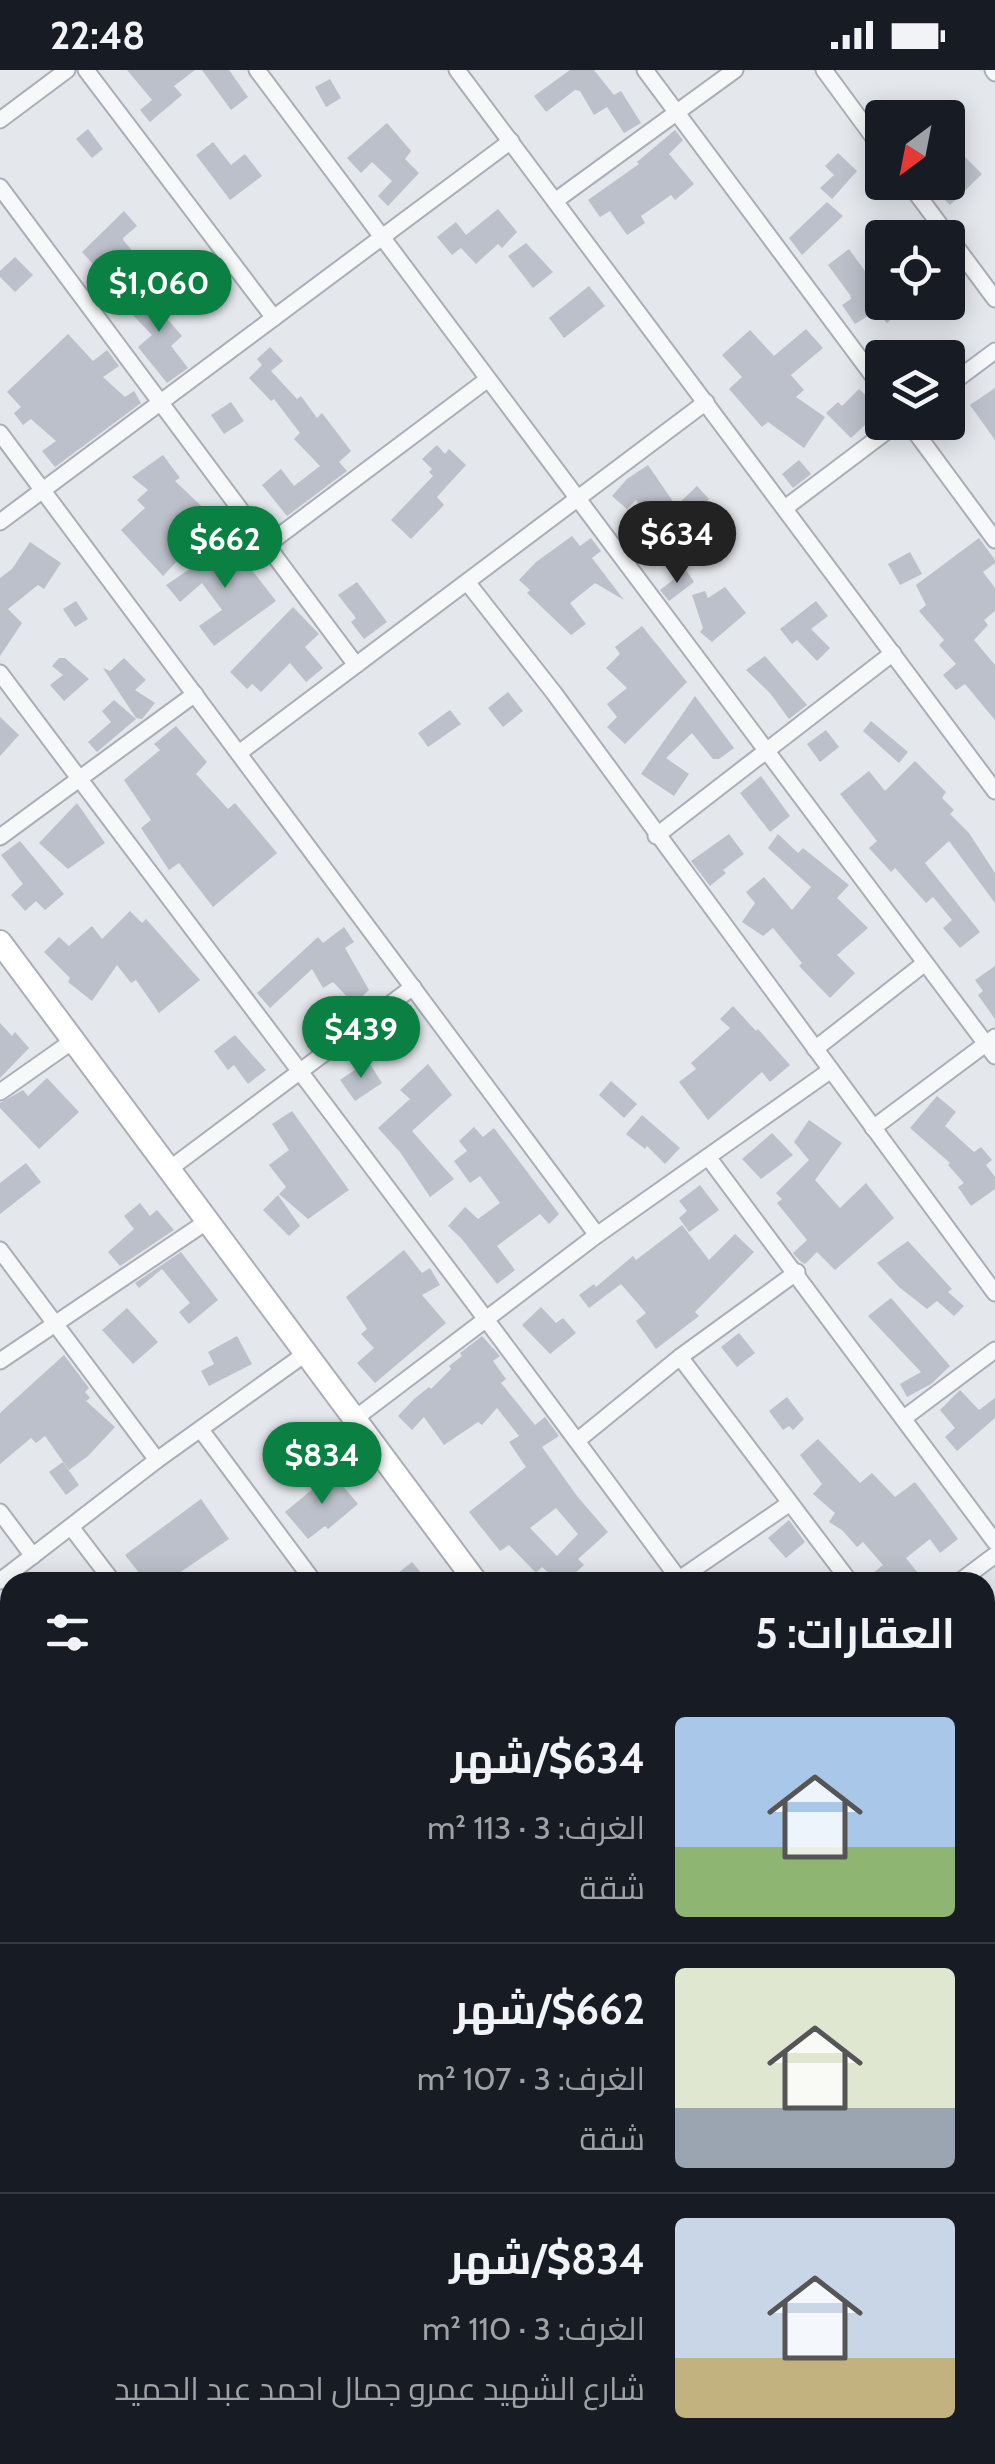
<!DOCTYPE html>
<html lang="ar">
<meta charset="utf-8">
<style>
:root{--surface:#171b24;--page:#242831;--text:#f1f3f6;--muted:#9ea1a6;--line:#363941;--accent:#0b8043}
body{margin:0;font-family:Cabin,Cairo,sans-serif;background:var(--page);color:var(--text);direction:rtl;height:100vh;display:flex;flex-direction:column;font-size:38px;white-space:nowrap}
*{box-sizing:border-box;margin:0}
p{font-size:32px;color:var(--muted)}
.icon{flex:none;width:55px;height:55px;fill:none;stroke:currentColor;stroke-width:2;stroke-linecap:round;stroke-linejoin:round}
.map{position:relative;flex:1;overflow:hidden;direction:ltr}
.drawer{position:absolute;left:0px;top:1502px;width:995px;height:892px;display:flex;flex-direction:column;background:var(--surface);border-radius:30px 30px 0 0;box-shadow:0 5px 25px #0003;direction:rtl}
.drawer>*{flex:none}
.needle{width:65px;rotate:212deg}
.tools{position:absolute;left:865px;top:30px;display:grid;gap:20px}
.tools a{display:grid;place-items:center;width:100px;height:100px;border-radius:10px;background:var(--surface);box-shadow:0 5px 25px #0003;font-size:50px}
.price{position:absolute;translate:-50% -85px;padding:0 22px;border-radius:35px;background:var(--accent);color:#fff;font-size:32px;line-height:65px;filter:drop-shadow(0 2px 5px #0008)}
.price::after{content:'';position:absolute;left:50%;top:60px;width:30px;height:22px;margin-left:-15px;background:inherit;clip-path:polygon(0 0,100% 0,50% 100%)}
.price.active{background:#222;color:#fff}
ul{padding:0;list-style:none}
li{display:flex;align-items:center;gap:30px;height:250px;padding:0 40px}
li+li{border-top:2px solid var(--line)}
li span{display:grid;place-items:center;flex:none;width:280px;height:200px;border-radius:10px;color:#555}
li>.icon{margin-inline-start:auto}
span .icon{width:120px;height:120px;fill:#fffc;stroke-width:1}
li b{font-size:42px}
h2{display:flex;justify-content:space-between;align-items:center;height:120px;padding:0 40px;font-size:42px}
.status{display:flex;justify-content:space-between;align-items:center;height:70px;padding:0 50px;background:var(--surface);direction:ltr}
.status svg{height:28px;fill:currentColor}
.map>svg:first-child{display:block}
</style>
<div class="status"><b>22:48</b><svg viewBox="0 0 49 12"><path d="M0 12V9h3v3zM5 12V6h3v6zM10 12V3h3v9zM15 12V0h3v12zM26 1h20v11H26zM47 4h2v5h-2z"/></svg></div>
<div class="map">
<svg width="995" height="2394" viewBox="0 0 995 2394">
<rect width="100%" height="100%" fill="#e4e7ec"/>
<g fill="#bbc0ca" fill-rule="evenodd">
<polygon points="127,0 195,0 174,16 182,25 150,52 140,40 152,30"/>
<polygon points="202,0 229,0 248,27 231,40"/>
<polygon points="570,0 594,0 614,25 621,21 641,53 624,63 607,37 594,45 580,21 575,20 546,42 534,26"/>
<polygon points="330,9 341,28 326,37 315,17"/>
<polygon points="387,53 411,81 405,89 419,103 388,136 378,126 392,111 372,92 361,103 347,88"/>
<polygon points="88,59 103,79 92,88 76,69"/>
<polygon points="675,60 683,70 669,84 694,114 675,130 671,125 641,146 645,153 627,165 610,141 600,147 588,130 639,94 637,92"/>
<polygon points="213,72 231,95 245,84 262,106 230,130 196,85"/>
<polygon points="838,83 857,101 832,129 820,118 834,105 825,96"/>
<polygon points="965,87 982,104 950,135 934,119 940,112 948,112 948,105"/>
<polygon points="827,132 843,146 802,185 789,168"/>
<polygon points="498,139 517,162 502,178 498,174 476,194 461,178 452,185 437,167 456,152 466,165"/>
<polygon points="124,141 137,156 123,168 124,171 140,190 112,215 82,182"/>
<polygon points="526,173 553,202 533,218 508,186"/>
<polygon points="849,179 870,208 882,201 882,232 911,232 887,253 876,241 855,254 842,235 851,229 850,225 828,195"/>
<polygon points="15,187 33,205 15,222 0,207 0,201"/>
<polygon points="157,216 173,233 162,243 182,266 171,276 188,298 167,313 138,277 152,265 130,242"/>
<polygon points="589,216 605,236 564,268 549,248"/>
<polygon points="806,259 823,278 791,305 804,320 796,327 825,347 804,378 768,352 762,357 729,319 742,307 722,285 750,260 774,286"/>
<polygon points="68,264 93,291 107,280 119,296 103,307 125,327 134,321 141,333 55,397 42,381 56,371 31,349 23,355 14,343 21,337 7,322"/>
<polygon points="270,277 283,291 271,301 297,329 301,326 317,348 322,343 351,381 339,392 347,401 287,446 262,415 281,399 294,416 320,396 294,369 300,363 274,329 271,331 249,308 262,295 257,289"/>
<polygon points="995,318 995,370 970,335"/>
<polygon points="859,319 881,340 851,368 826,343 838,332 842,336"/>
<polygon points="231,332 244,351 224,364 211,345"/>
<polygon points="437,375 445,384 449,379 466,395 437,427 444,435 411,469 391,450 433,406 429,402 432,399 422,389"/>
<polygon points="163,385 180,408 175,411 216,450 163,506 121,460 145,438 137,430 148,420 132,407"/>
<polygon points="799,390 811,404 793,418 782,404"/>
<polygon points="648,395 676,436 697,416 709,429 703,435 730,466 719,475 704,458 679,477 658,450 653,453 636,430 627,439 612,426 627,409"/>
<polygon points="572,466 580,476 591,468 601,481 592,488 624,530 595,513 570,533 586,554 571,565 527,523 530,520 519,510 536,492"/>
<polygon points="979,468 995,490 995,493 983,502 995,518 995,541 984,550 988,555 974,570 995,595 995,650 965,614 956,620 943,605 956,594 939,575 944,570 919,541 926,535 916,515"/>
<polygon points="30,472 61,493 44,519 38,515 8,539 22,553 0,586 0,508 12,499"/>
<polygon points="230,472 276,531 214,576 199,556 222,540 202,513 180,532 166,515"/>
<polygon points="910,482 922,504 900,515 888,494"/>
<polygon points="686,500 694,512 669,531 660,520"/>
<polygon points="357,512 387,552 364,569 351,552 356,548 338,525"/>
<polygon points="725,517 746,543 712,572 700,562 703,558 692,525 705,521 708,528"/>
<polygon points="76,531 88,549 75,557 63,539"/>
<polygon points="816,531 828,546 811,559 830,578 817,591 797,570 792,574 780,559"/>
<polygon points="293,537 319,564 305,577 323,598 306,612 290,593 261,622 252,614 247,619 230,602"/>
<polygon points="642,556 687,612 625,674 607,657 617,647 607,634 627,618 606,598 620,584 615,577"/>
<polygon points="765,586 807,635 789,649 770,623 746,600"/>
<polygon points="59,588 65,588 89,609 64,631 50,615 63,605 52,596"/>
<polygon points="124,588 146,610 135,620 155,633 142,649 136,648 103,598 110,601"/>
<polygon points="508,622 523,641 503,657 488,638"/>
<polygon points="695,626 734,678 719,689 713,689 692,663 666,688 689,704 674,726 641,704"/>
<polygon points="114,630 136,649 97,682 88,672 111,652 102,641"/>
<polygon points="450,640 461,654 428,677 418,663"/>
<polygon points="0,647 19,665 0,686"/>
<polygon points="871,651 908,682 899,693 863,661"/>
<polygon points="176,656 207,692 196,704 228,739 235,733 277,783 213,837 179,793 169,800 141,758 151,750 124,710 160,680 154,674"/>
<polygon points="826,660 839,677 820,692 807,674"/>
<polygon points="915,691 946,722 942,728 954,740 950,744 969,763 995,803 995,833 949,771 925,793 980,862 960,878 943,858 952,850 933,827 926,833 895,798 891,802 869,778 877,771 840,724 869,701 885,721"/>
<polygon points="761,706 790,746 770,762 740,723"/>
<polygon points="77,733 105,773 68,799 39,773"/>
<polygon points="729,764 744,784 723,800 726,803 710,816 691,791"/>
<polygon points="778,764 798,783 803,778 849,815 837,828 868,858 837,885 855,903 830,928 799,896 802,893 773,858 763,866 742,852 755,833 746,822 764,807 792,840 811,817 768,778"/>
<polygon points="20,771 64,824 45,840 36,831 25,841 11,825 23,814 1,785"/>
<polygon points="130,841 142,853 146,849 200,910 159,943 136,910 131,913 117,895 92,931 68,912 70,908 44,882 59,867 69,876 92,856 102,869"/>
<polygon points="344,857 354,872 345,878 369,920 354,934 333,912 323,918 312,899 270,938 257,923 318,867 323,873"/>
<polygon points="995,896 995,949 978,925 983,921 975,910"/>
<polygon points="733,936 756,961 758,959 790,995 770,1012 762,1002 708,1050 679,1012 696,999 691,993 730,958 720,949"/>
<polygon points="0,953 12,966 15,962 29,978 0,1008"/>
<polygon points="384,955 400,971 389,982 373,966"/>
<polygon points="235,965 266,1000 248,1014 234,995 228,1000 214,981"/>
<polygon points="368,991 382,1013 355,1031 340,1010"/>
<polygon points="428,994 452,1025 412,1061 454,1109 430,1127 400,1082 378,1058 410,1029 400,1020"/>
<polygon points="47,1008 79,1042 39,1079 0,1038 0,1033 23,1020 28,1026"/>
<polygon points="611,1011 637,1034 624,1048 599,1025"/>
<polygon points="937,1026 956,1042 945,1056 974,1082 981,1077 992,1090 986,1095 995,1107 995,1119 971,1136 958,1117 964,1113 948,1095 950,1093 910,1058"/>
<polygon points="292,1041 349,1120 308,1149 279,1124 286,1117 269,1095 289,1080 272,1054"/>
<polygon points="642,1045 680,1078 665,1094 647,1076 645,1079 626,1064"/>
<polygon points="809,1050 842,1073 815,1110 840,1138 866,1113 894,1148 835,1200 817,1182 805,1194 800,1191 793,1183 807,1170 777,1133 782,1129 776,1123 809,1090 794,1072"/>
<polygon points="474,1057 483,1067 494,1058 559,1144 549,1154 540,1144 497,1176 515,1200 497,1214 461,1168 448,1156 465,1137 478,1149 500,1133 480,1106 470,1113 454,1091 467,1081 459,1071"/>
<polygon points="772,1063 793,1085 761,1109 742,1089"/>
<polygon points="26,1093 41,1112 0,1144 0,1113"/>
<polygon points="700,1115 719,1140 689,1162 679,1148 687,1141 679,1131"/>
<polygon points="278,1125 300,1156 289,1166 263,1140"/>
<polygon points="140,1133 150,1146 157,1140 174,1160 120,1196 108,1182 134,1159 124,1146"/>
<polygon points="682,1155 709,1190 735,1164 754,1182 695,1242 699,1246 656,1279 636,1251 646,1243 621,1214 589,1238 579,1225 594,1214 596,1217 633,1186 636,1190"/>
<polygon points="908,1171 952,1219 948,1222 964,1236 954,1246 937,1231 927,1239 899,1217 877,1193"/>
<polygon points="404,1180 422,1203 430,1198 440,1215 422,1225 446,1253 375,1313 357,1293 374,1278 361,1264 367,1259 346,1227"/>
<polygon points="181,1182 218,1230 189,1254 179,1242 190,1233 162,1199 139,1218 135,1213"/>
<polygon points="891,1228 950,1296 931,1314 907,1327 900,1314 921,1302 868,1246"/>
<polygon points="541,1237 556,1253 563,1248 576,1263 550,1284 522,1255"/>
<polygon points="127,1238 158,1272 133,1294 102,1260"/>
<polygon points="739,1263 755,1283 737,1297 721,1277"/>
<polygon points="237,1266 252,1294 209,1316 201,1301 214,1294 208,1282"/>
<path d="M482 1266 500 1286 493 1291 506 1309 501 1313 535 1355 545 1347 559 1366 542 1377 577 1426 608 1462 578 1489 584 1495 566 1512H559L542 1497 536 1503 509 1475 500 1481 469 1442 526 1397 509 1372 519 1366 497 1338 482 1355 478 1352 444 1375 424 1347 412 1360 398 1346 414 1329 429 1317 431 1319 451 1299 449 1296 462 1286 460 1283ZM556 1438 578 1464 557 1486 530 1458Z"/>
<polygon points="64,1285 89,1318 85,1322 90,1328 86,1331 115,1357 88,1386 69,1400 45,1366 36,1373 31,1368 0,1394 0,1343"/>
<polygon points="960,1320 979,1340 995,1328 995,1348 957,1381 945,1367 955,1358 940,1340"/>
<polygon points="787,1327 804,1349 793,1360 789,1356 783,1360 769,1341"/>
<polygon points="818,1369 860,1413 872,1403 895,1427 915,1412 941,1446 958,1469 940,1483 930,1469 906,1488 925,1512 862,1512 883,1495 863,1472 857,1477 842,1460 829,1452 835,1443 813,1424 822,1414 800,1385"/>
<polygon points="63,1392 79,1415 66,1425 49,1402"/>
<polygon points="332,1403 358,1434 328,1459 325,1456 308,1469 285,1442"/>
<polygon points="201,1429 229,1469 166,1512 128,1512 140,1504 125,1485"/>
<polygon points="789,1450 805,1472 786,1488 768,1468"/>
<polygon points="412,1492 429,1512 387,1512"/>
</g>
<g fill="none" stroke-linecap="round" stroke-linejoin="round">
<g stroke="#a9aeb7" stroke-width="19">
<g id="street">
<polyline points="86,0 274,248"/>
<polyline points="257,0 995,986"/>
<polyline points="457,0 995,721"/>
<polyline points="645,0 882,318"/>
<polyline points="824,0 882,79"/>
<polyline points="993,0 995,3"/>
<polyline points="0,50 67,0"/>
<polyline points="908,112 995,229"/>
<polyline points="0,117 356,595"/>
<polyline points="555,131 735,0"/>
<polyline points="948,316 995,281"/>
<polyline points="908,352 995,470"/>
<polyline points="0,363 597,1165"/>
<polyline points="785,438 899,352"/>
<polyline points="0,452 511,71"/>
<polyline points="267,475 488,309"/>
<polyline points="467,512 554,623 995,1223"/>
<path d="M0 603C227 906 457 1207 681 1512"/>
<polyline points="239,683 706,332"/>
<polyline points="656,766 893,583"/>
<polyline points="0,767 195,624"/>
<polyline points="815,979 925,893"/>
<polyline points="0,1022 74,970"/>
<polyline points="873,1058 995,967"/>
<polyline points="708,1087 995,1472"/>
<polyline points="168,1100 413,917"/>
<polyline points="0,1180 157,1390"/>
<polyline points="680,1287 850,1512"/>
<polyline points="0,1291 206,1152"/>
<polyline points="904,1348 995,1280"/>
<polyline points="353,1350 597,1165 831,1000"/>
<polyline points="201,1360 314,1512"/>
<polyline points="578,1370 680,1287 797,1202"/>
<polyline points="0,1442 33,1486"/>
<polyline points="71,1457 113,1512"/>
<polyline points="0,1511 157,1390 305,1284"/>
<polyline points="675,1512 790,1433"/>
<polyline points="959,1512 995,1485"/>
<polyline points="0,1626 10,1639"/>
<polyline points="985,1679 995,1671"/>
<polyline points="985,1691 995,1705"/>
<polyline points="0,1913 10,1926"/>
<polyline points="985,1920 995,1933"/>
<polyline points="0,2110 10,2101"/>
<polyline points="985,2183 995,2175"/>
<polyline points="309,2385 310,2394"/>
<polyline points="385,2385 392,2394"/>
<polyline points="574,2385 581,2394"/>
<polyline points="747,2385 753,2394"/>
<polyline points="919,2385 925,2394"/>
<polyline points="649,2394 661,2385"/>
</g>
</g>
<g stroke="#a9aeb7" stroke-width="26">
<g id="secondary">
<polyline points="0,872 476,1512"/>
<polyline points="985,2193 995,2207"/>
</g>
</g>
<use href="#street" stroke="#f7f8fa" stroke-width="15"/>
<use href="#secondary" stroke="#fff" stroke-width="22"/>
</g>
</svg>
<div class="tools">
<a><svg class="needle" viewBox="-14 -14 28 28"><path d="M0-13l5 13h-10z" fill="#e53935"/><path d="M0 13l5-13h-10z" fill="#9ea1a6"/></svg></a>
<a><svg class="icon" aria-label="locate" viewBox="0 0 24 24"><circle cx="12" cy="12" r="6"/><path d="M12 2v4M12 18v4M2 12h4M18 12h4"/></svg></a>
<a><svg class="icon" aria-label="layers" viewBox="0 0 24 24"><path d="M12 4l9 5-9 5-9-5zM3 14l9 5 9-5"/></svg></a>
</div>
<b class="price" style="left:159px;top:265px">$1,060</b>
<b class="price active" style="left:677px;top:516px">$634</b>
<b class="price" style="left:225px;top:521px">$662</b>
<b class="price" style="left:361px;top:1011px">$439</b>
<b class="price" style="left:322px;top:1437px">$834</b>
<section class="drawer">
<h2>العقارات: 5<svg class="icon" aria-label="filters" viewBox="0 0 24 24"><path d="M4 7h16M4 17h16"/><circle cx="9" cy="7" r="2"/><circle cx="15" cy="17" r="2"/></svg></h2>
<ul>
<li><span style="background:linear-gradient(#a9c7e8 65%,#8fb573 0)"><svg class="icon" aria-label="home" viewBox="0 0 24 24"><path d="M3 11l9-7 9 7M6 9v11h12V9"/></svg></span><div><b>$634/شهر</b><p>الغرف: 3 · 113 m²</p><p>شقة</p></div></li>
<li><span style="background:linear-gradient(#dfe7d0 70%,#9aa5b1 0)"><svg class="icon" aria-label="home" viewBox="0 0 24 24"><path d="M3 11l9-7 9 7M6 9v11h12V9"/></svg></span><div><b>$662/شهر</b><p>الغرف: 3 · 107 m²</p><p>شقة</p></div></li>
<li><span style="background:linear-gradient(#c9d6e8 70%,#c2b280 0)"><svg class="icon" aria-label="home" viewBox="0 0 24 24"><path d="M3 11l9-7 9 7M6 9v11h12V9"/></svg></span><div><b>$834/شهر</b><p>الغرف: 3 · 110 m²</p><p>شارع الشهيد عمرو جمال احمد عبد الحميد</p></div></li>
</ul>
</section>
</div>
